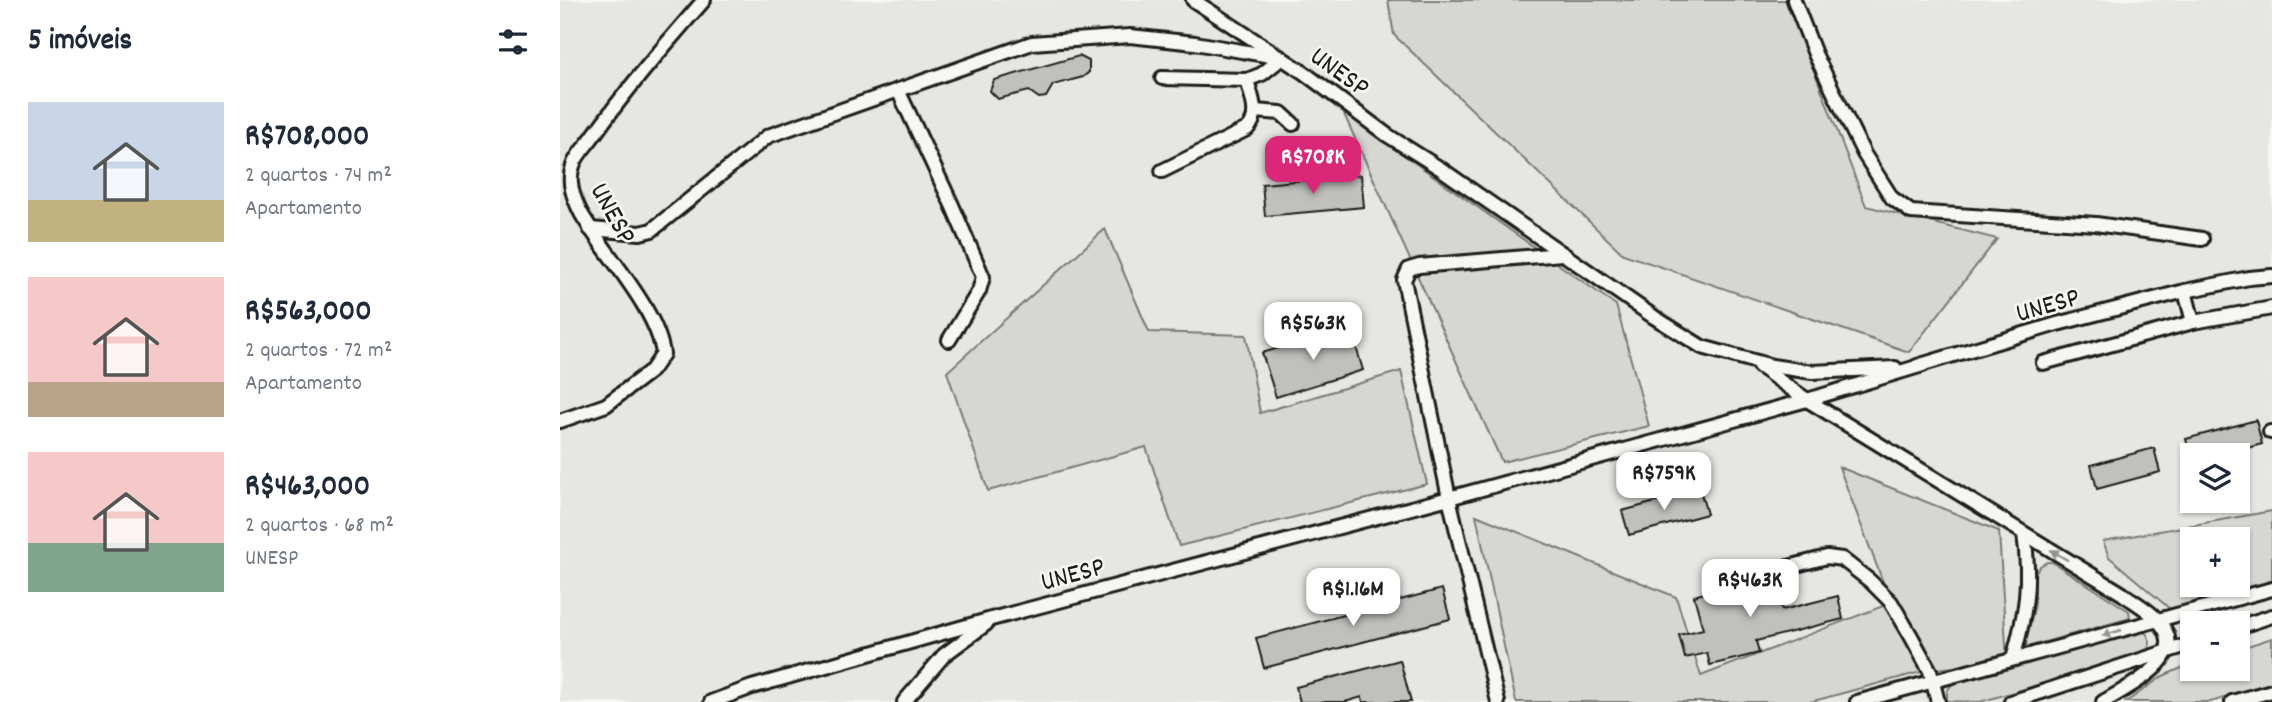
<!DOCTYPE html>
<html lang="pt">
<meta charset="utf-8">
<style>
:root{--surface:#fff;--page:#f2f2f3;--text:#1f2937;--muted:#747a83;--accent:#db2777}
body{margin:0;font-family:Dekko,sans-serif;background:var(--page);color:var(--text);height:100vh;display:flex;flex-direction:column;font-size:26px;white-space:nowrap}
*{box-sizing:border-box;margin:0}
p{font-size:23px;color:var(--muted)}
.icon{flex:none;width:38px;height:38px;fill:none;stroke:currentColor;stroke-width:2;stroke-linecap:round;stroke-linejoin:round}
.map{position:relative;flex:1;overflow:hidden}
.side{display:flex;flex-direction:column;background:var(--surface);width:560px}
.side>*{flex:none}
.fabs{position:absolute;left:1620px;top:443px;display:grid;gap:14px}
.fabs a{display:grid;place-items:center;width:70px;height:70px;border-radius:0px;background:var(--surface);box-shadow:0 2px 5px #0004;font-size:35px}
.price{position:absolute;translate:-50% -60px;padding:0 16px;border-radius:14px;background:#fff;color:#222;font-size:23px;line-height:46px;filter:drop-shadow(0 2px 4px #0008)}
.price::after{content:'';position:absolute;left:50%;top:42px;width:21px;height:16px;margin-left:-10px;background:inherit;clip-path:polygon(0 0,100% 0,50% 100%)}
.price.selected{background:var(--accent);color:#fff}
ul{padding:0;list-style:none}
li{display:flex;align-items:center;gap:21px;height:175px;padding:0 28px}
li span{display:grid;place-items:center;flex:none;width:196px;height:140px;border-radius:0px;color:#555}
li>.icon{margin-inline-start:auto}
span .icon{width:84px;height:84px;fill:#fffc;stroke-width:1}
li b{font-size:30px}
h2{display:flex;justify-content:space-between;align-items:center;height:84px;padding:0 28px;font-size:30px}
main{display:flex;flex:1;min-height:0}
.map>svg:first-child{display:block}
</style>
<main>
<section class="side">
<h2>5 imóveis<svg class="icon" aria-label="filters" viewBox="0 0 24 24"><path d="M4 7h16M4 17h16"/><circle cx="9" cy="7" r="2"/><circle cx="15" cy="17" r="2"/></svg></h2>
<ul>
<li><span style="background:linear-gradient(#c9d6e8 70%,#c2b280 0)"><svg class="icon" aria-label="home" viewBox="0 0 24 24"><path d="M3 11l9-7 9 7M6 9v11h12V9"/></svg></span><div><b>R$708,000</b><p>2 quartos · 74 m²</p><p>Apartamento</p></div></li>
<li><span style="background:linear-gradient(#f6c9c9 75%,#b9a48a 0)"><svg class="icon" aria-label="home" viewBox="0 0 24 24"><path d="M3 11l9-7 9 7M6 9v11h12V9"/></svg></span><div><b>R$563,000</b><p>2 quartos · 72 m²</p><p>Apartamento</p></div></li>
<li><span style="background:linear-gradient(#f6c9c9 65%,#7fa58c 0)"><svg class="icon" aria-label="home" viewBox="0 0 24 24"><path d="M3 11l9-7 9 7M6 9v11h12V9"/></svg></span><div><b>R$463,000</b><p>2 quartos · 68 m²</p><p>UNESP</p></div></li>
</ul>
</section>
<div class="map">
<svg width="1712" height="702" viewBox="0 0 1712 702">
<rect width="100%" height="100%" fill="#f6f6f2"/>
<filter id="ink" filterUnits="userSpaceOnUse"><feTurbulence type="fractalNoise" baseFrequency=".0143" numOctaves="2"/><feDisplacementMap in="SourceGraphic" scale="14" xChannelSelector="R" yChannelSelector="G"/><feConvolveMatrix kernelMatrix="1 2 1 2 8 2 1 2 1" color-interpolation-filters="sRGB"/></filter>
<g filter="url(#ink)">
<path fill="#e6e6e2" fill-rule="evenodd" d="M0 0H1712V702H0ZM1633 455H1678V500H1633ZM1633 539H1678V584H1633ZM1633 623H1678V668H1633Z"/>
<g fill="#d6d6d2" stroke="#797977" stroke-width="2" fill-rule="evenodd">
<polygon points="828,0 1227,0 1306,206 1437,239 1349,352 1063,254 834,35"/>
<polygon points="783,112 1056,305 1089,426 942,462"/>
<polygon points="545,229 589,332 686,335 700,413 841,371 867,484 619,546 586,447 428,491 387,372"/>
<polygon points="1279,467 1439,531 1447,661 1368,670 1250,702 956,702 916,515 1116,597 1141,676 1331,603"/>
<path d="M1712 511V584L1610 609 1549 557 1543 541ZM1633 539H1678V584H1633Z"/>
<polygon points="1487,562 1492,562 1569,611 1570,618 1467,647 1466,641 1475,604 1475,573 1480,566"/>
<path d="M1576 630 1586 633C1592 641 1591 648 1583 654L1420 702 1387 701V691L1393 683Z"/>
<polygon points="1712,638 1712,683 1651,702 1566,702 1603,676 1633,663 1633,668 1678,668 1678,649"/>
</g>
<g fill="#c0c0bd" stroke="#1c1c1c" stroke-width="2">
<polygon points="519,56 529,61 529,72 523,77 493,85 486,97 479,98 469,91 438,99 430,91 434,80"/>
<polygon points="801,175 804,207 705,216 702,184"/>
<polygon points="790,327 803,370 716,397 702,353"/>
<polygon points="1696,420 1702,444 1662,455 1630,455 1626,439"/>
<polygon points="1594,448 1600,472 1537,489 1531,465"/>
<polygon points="1140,490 1147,514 1069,535 1062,511"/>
<polygon points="1210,574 1214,578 1222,610 1278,596 1283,619 1196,641 1199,653 1171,660 1150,665 1147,653 1125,658 1119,635 1143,629 1134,596"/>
<polygon points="882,589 890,619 704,668 696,638"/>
<polygon points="840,660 851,702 803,702 802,697 785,702 740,702 736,687"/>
</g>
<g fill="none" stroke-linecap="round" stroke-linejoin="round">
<g stroke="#1c1c1c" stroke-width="18">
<g id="minor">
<polyline points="633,0 743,72 827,135 881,169 1094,317 1142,347 1212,366 1252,372 1335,368"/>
<polyline points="1234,0 1255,54 1304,154 1332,198 1351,212 1536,224 1642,239"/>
<polyline points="338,90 392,205 423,277 419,291 389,340"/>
<polyline points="695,111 721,113 733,124"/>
<path d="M602 171 687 129C701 116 691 96 687 80"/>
<polyline points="30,229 80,233 92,230 208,136 472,43 570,36 635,43 722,58 702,74 687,80 602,78"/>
<polyline points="1625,291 1633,322"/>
<polyline points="1483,363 1633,322 1712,308"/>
<path d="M1199 366 1247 400 1563 594C1577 604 1596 614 1605 630 1623 662 1564 689 1543 702"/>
<polyline points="1357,366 1497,324 1625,291 1689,278 1712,276"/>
<path d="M0 421 46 405 92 370 103 354C97 308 44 254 21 213 14 199 7 182 13 166 16 155 28 144 34 135 68 87 106 44 144 0"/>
<polyline points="1710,432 1712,432"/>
<polyline points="1217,570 1267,557 1282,559 1310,581 1331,602 1351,636 1370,671 1378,702"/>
<polyline points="1678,627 1712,616"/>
<path d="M1453 659C1466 612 1471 583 1464 534"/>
<polyline points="151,702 192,687 435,618 889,498 1247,400 1363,365"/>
<polyline points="344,702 384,655 426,624"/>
<polyline points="938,702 889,498 844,280 849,269 859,266 1002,254"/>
<polyline points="1297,702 1712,589"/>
<polyline points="1451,702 1633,643"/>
<polyline points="1672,702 1712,691"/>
</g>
</g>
<use href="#minor" stroke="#f6f6f2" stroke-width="12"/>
</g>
<defs><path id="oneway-solid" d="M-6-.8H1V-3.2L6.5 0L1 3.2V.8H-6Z" transform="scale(1.75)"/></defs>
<g fill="#949492">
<use href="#oneway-solid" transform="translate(1499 555) rotate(-149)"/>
<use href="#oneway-solid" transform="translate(1552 633) rotate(163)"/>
</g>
</g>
<g text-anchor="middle" stroke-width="5" stroke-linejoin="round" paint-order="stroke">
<g font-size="28" fill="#1c1c1c" stroke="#f6f6f2">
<text transform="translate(781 70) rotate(36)" y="10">UNESP</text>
<text transform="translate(55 212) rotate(61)" y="10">UNESP</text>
<text transform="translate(1487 303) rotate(-16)" y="10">UNESP</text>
<text transform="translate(512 572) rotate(-15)" y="10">UNESP</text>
</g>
</g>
</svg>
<div class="fabs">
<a><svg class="icon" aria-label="layers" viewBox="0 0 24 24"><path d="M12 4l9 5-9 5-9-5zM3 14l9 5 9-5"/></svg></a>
<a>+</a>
<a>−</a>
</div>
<b class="price selected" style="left:753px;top:196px">R$708K</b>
<b class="price" style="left:753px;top:362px">R$563K</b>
<b class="price" style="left:1104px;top:512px">R$759K</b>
<b class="price" style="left:1190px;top:619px">R$463K</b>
<b class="price" style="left:793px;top:628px">R$1.16M</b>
</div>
</main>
